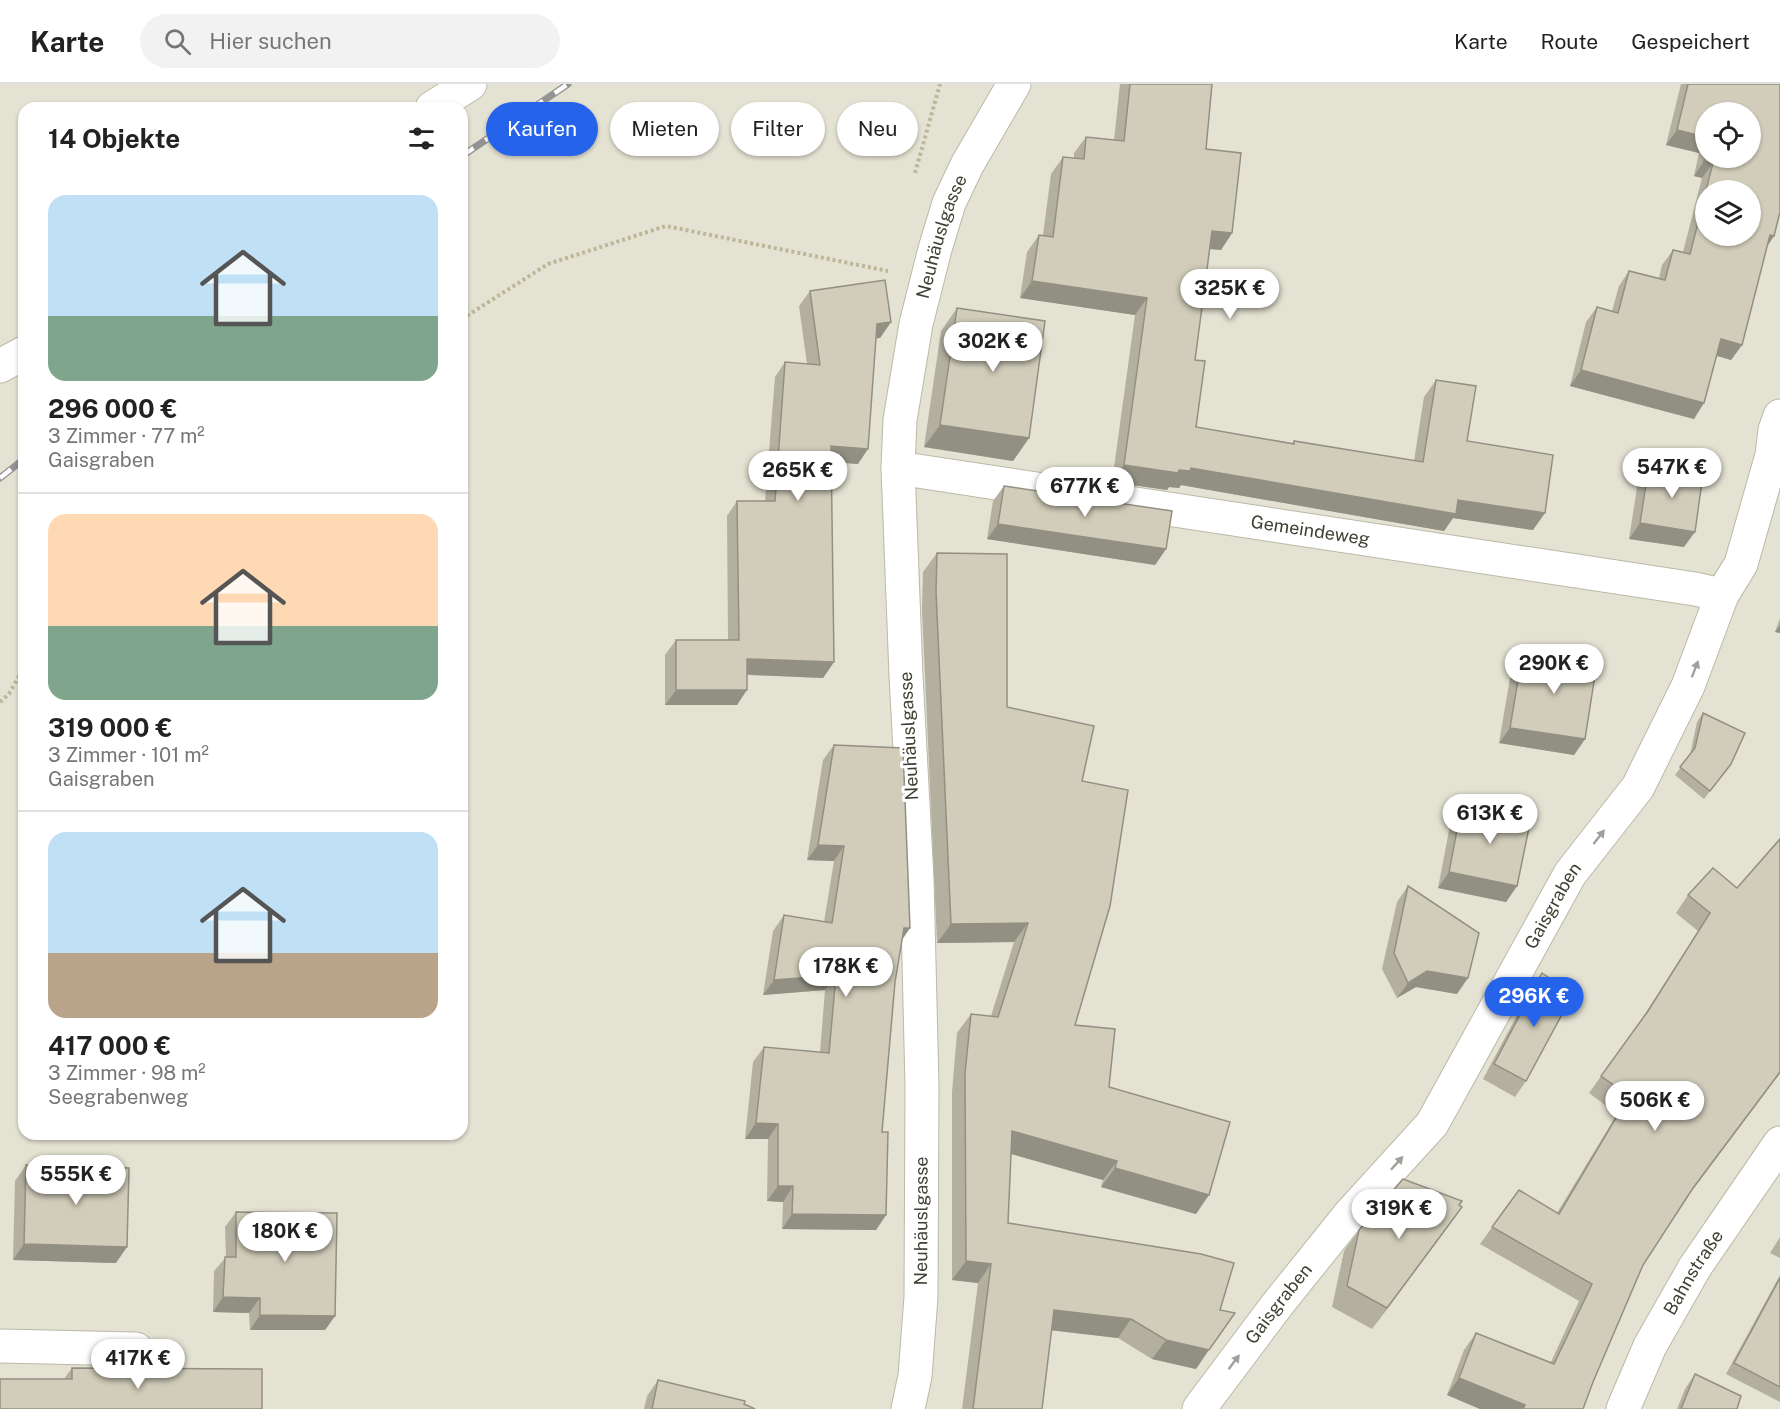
<!DOCTYPE html>
<html lang="de">
<meta charset="utf-8">
<style>
:root{--surface:#fff;--page:#f2f2f2;--text:#222;--muted:#767676;--line:#e0e0e0;--accent:#2563eb}
body{margin:0;font-family:"Public Sans",sans-serif;background:var(--page);color:var(--text);height:100vh;display:flex;flex-direction:column;font-size:22px;white-space:nowrap}
*{box-sizing:border-box;margin:0}
p{font-size:20px;color:var(--muted)}
.icon{flex:none;width:33px;height:33px;fill:none;stroke:currentColor;stroke-width:2;stroke-linecap:round;stroke-linejoin:round}
.map{position:relative;flex:1;overflow:hidden}
.drawer{position:absolute;left:18px;top:18px;width:450px;height:1038px;display:flex;flex-direction:column;background:var(--surface);border-radius:18px;box-shadow:0 2px 4px #0004}
.drawer>*{flex:none}
.hud{position:absolute;left:486px;top:18px;width:570px;height:54px;display:flex;gap:12px}
.buttons{position:absolute;left:1695px;top:18px;display:grid;gap:12px}
.buttons a{display:grid;place-items:center;width:66px;height:66px;border-radius:50%;background:var(--surface);box-shadow:0 2px 4px #0004;font-size:30px}
.price{position:absolute;translate:-50% -51px;padding:0 14px;border-radius:21px;background:#fff;color:#222;font-size:20px;line-height:39px;filter:drop-shadow(0 2px 3px #0008)}
.price::after{content:'';position:absolute;left:50%;top:36px;width:18px;height:14px;margin-left:-9px;background:inherit;clip-path:polygon(0 0,100% 0,50% 100%)}
.price.current{background:var(--accent);color:#fff}
ul{padding:0;list-style:none}
li{display:grid;align-content:center;gap:12px;height:318px;padding:0 30px}
li+li{border-top:2px solid var(--line)}
li span{display:grid;place-items:center;height:186px;border-radius:18px;color:#555}
li>.icon{margin-inline-start:auto}
span .icon{width:108px;height:108px;fill:#fffc;stroke-width:1}
li b{font-size:26px}
h2{display:flex;justify-content:space-between;align-items:center;height:72px;padding:0 30px;font-size:26px}
.chip{padding:0 21px;border-radius:27px;background:var(--surface);box-shadow:0 2px 4px #0004;font-size:21px;line-height:54px}
.chip.current{background:var(--accent);color:#fff}
header{display:flex;align-items:center;gap:36px;box-sizing:border-box;height:84px;padding:0 30px;background:var(--surface);border-bottom:2px solid var(--line)}
header strong{font-size:28px}
nav{display:flex;gap:33px;margin-inline-start:auto;font-size:21px}
.search{width:420px;height:54px;background:var(--page);display:flex;align-items:center;gap:15px;box-sizing:border-box;padding:0 21px;border-radius:33px;color:var(--muted);font-size:22px}
.map>svg:first-child{display:block}
</style>
<header>
<strong>Karte</strong>
<div class="search"><svg class="icon" aria-label="search" viewBox="0 0 24 24"><circle cx="10" cy="10" r="6"/><path d="M15 15l6 6"/></svg>Hier suchen</div>
<nav><a>Karte</a><a>Route</a><a>Gespeichert</a></nav>
</header>
<div class="map">
<svg width="1780" height="1325" viewBox="0 0 1780 1325">
<rect width="100%" height="100%" fill="#f1efe4"/>
<path fill="#e4e2d2" fill-rule="evenodd" d="M0 0H1780V1325H0ZM24 24H462V1050H24ZM1706 28H1750V74H1706ZM1706 106H1750V152H1706Z"/>
<g fill="none" stroke-linecap="round" stroke-linejoin="round">
<g stroke="#bbb9a7" stroke-width="35">
<g id="minor">
<polyline points="432,24 470,0"/>
<polyline points="0,282 24,269"/>
<path id="s1" d="M898 384 1695 505 1722 511"/>
<polyline points="0,1262 136,1265"/>
<path id="s2" d="M908 1325 915 1292 921 1213 922 1002 917 795 906 592 898 384 900 336 916 240 935 165 949 119 967 81 1014 0"/>
<path id="s3" d="M1199 1325 1277 1221 1350 1130 1432 1040 1570 790 1638 703 1688 602 1722 511 1741 480 1772 371 1775 346 1780 332"/>
<path id="s4" d="M1623 1325 1650 1262 1695 1183 1780 1059"/>
</g>
</g>
<g stroke="#bcb799" stroke-width="4" stroke-dasharray="3 3" stroke-linecap="butt">
<polyline points="915,89 940,0"/>
<polyline points="462,235 548,180 666,142 888,187"/>
<polyline points="0,618 9,610 24,583"/>
</g>
<use href="#minor" stroke="#fff" stroke-width="33"/>
<g stroke="#939393" stroke-width="7">
<g id="rail">
<polyline points="462,72 568,0"/>
<polyline points="0,394 24,375"/>
</g>
</g>
<use href="#rail" stroke="#fff" stroke-width="4.5" stroke-dasharray="14" stroke-linecap="butt"/>
</g>
<g fill="#b4b0a0" fill-rule="evenodd">
<polygon points="1120,0 1212,0 1206,65 1232,149 1221,166 1209,165 1195,276 1196,343 1292,359 1294,357 1414,377 1424,313 1436,296 1467,357 1533,446 1453,434 1444,447 1181,401 1179,404 1169,403 1167,406 1112,398 1135,231 1020,214 1027,168 1039,151 1043,151 1051,90 1063,73 1074,74 1074,69 1086,53 1114,56"/>
<path d="M1681 0H1780L1774 152 1767 162 1742 261 1731 276 1717 272 1694 335 1570 302 1586 238 1597 223 1612 227 1619 202 1629 187 1659 194 1662 181 1673 166 1683 168 1702 94 1694 92 1699 69 1666 61ZM1706 28 1750 74H1706Z"/>
<polygon points="810,207 891,238 880,254 876,254 858,380 831,378 834,578 823,594 747,591 737,621 665,621 665,571 676,556 728,556 727,432 737,417 765,417 775,293 785,278 807,280 799,222"/>
<polygon points="957,224 1029,354 1013,377 924,363 941,247"/>
<polygon points="1649,381 1684,463 1629,455 1638,397"/>
<polygon points="1004,402 1166,465 1155,481 987,455 993,417"/>
<polygon points="937,469 1007,623 1082,697 1075,941 1109,1003 1196,1130 1101,1103 1103,1096 1011,1070 1008,1139 1201,1170 1196,1285 1152,1275 1118,1254 1051,1246 1042,1325 962,1325 978,1199 952,1196 952,1008 957,949 971,930 991,932 1014,858 937,859 922,526 923,488"/>
<polygon points="1780,534 1780,549 1775,548"/>
<polygon points="1523,566 1585,655 1574,671 1499,659 1512,582"/>
<polygon points="1703,629 1731,680 1704,715 1675,691 1690,671 1697,638"/>
<polygon points="834,661 902,856 895,898 882,1048 886,1131 876,1146 782,1145 783,1118 767,1117 768,1055 745,1055 753,978 764,963 820,968 825,906 763,911 773,847 784,831 824,838 834,777 807,776 823,676"/>
<polygon points="1462,720 1517,802 1506,818 1438,804 1451,736"/>
<polygon points="1780,755 1780,989 1688,1112 1643,1181 1593,1298 1583,1325 1480,1325 1447,1311 1464,1266 1476,1249 1551,1278 1579,1217 1480,1160 1519,1106 1557,1129 1617,1030 1589,1009 1638,941 1698,847 1676,829 1688,811 1737,804"/>
<polygon points="1408,802 1457,910 1416,903 1397,914 1382,885 1397,818"/>
<polygon points="1542,889 1526,997 1515,1013 1483,995 1531,905"/>
<polygon points="26,1081 116,1179 13,1176 15,1097"/>
<polygon points="1459,1121 1462,1123 1447,1144 1372,1245 1332,1223 1344,1167 1359,1146"/>
<polygon points="236,1128 335,1232 325,1246 250,1246 249,1229 213,1228 214,1187 226,1173 225,1143"/>
<polygon points="1780,1153 1780,1174 1770,1169"/>
<polygon points="1780,1191 1780,1318 1726,1290"/>
<polygon points="72,1284 262,1325 64,1295"/>
<polygon points="1695,1290 1737,1325 1677,1325 1685,1305"/>
<polygon points="658,1296 744,1320 755,1325 644,1325 647,1312"/>
</g>
<g fill="#929082">
<polygon points="1677,46 1706,53 1706,60 1699,69 1666,61"/>
<polygon points="1704,77 1713,79 1702,94 1694,92"/>
<polygon points="1212,147 1232,149 1221,166 1200,164"/>
<polygon points="1770,151 1774,152 1764,167"/>
<polygon points="1032,197 1147,214 1135,231 1020,214"/>
<polygon points="891,238 880,254 866,256 877,240"/>
<polygon points="1721,255 1742,261 1731,276 1711,270"/>
<polygon points="1581,286 1704,319 1694,335 1570,302"/>
<polygon points="940,341 1029,354 1013,377 924,363"/>
<polygon points="831,362 868,365 858,380 820,377"/>
<polygon points="1124,381 1179,386 1191,384 1458,416 1545,429 1533,446 1453,434 1444,447 1181,401 1179,404 1169,403 1167,406 1112,398"/>
<polygon points="1640,439 1695,448 1684,463 1629,455"/>
<polygon points="998,440 1166,465 1155,481 987,455"/>
<polygon points="1780,541 1780,549 1775,548"/>
<polygon points="747,575 834,578 823,594 737,590"/>
<polygon points="676,606 747,606 737,621 665,621"/>
<polygon points="1510,644 1585,655 1574,671 1499,659"/>
<polygon points="818,761 844,762 834,777 807,776"/>
<polygon points="1449,788 1517,802 1506,818 1438,804"/>
<polygon points="1028,839 1014,858 937,859 951,840"/>
<polygon points="904,844 910,844 900,859"/>
<polygon points="1427,887 1468,894 1457,910 1416,903 1397,914 1408,899"/>
<polygon points="836,891 825,906 763,911 774,896"/>
<polygon points="1780,988 1780,989 1681,1121 1693,1104"/>
<polygon points="756,1039 778,1040 768,1055 745,1055"/>
<polygon points="1012,1047 1117,1077 1103,1096 998,1066"/>
<polygon points="1115,1084 1209,1111 1196,1130 1101,1103"/>
<polygon points="778,1102 793,1102 783,1118 767,1117"/>
<polygon points="1462,1123 1447,1144 1372,1245 1387,1224"/>
<polygon points="792,1130 886,1131 876,1146 782,1145"/>
<polygon points="24,1160 127,1163 116,1179 13,1176"/>
<polygon points="966,1177 991,1180 978,1199 952,1196"/>
<polygon points="223,1213 260,1214 249,1229 213,1228"/>
<polygon points="1054,1226 1131,1235 1118,1254 1040,1245"/>
<polygon points="260,1231 335,1232 325,1246 250,1246"/>
<polygon points="1166,1256 1209,1266 1196,1285 1152,1275"/>
<polygon points="1459,1294 1525,1321 1522,1325 1480,1325 1447,1311"/>
</g>
<g fill="#d1cdba" stroke="#929082" stroke-width="1.5">
<polygon points="1130,0 1212,0 1206,65 1241,69 1232,149 1212,147 1195,276 1205,277 1196,343 1294,360 1294,357 1423,378 1436,296 1476,302 1467,357 1553,371 1545,429 1458,416 1456,430 1191,384 1190,387 1179,386 1178,389 1124,381 1147,214 1032,197 1039,151 1053,153 1063,73 1084,75 1086,53 1124,57"/>
<polygon points="1688,0 1780,0 1780,128 1774,152 1770,151 1742,261 1721,255 1704,319 1581,286 1597,223 1618,229 1629,187 1665,196 1673,166 1690,170 1706,108 1706,152 1750,152 1750,106 1706,106 1713,79 1704,77 1706,72 1706,74 1750,74 1750,28 1706,28 1706,53 1677,46"/>
<polygon points="885,196 891,238 877,240 868,365 831,362 834,578 747,575 747,606 676,606 676,556 739,556 737,417 775,417 785,278 820,281 810,207"/>
<polygon points="957,224 1045,237 1029,354 940,341"/>
<polygon points="1649,381 1703,390 1695,448 1640,439"/>
<polygon points="1004,402 1172,427 1166,465 998,440"/>
<polygon points="937,469 1007,470 1007,623 1094,642 1082,697 1128,706 1110,822 1075,941 1115,945 1109,1003 1230,1038 1209,1111 1115,1084 1117,1077 1012,1047 1008,1139 1201,1170 1234,1179 1220,1226 1235,1229 1209,1266 1166,1256 1131,1235 1054,1226 1042,1325 973,1325 991,1180 966,1177 965,989 971,930 998,933 1028,839 951,840 936,507"/>
<polygon points="1523,566 1597,578 1585,655 1510,644"/>
<polygon points="1703,629 1745,649 1731,680 1710,707 1680,683 1695,664"/>
<polygon points="834,661 903,664 910,844 904,844 895,898 882,1048 888,1048 886,1131 792,1130 793,1102 778,1102 778,1040 756,1039 764,963 829,969 836,891 774,896 784,831 832,839 844,762 818,761"/>
<polygon points="1462,720 1531,734 1517,802 1449,788"/>
<polygon points="1780,755 1780,988 1693,1104 1643,1181 1593,1298 1583,1325 1523,1325 1525,1321 1459,1294 1476,1249 1554,1280 1592,1200 1492,1143 1519,1106 1559,1130 1629,1012 1601,992 1648,927 1710,829 1688,811 1713,784 1737,804"/>
<polygon points="1408,802 1479,849 1468,894 1427,887 1408,899 1394,869"/>
<polygon points="1542,889 1573,910 1526,997 1494,980"/>
<polygon points="26,1081 129,1084 127,1163 24,1160"/>
<polygon points="1403,1095 1462,1117 1459,1121 1462,1123 1387,1224 1347,1202 1359,1146"/>
<polygon points="236,1128 337,1129 335,1232 260,1231 260,1214 223,1213 225,1173 236,1173"/>
<polygon points="1780,1194 1780,1303 1734,1279"/>
<polygon points="72,1284 262,1285 262,1325 0,1325 0,1295 72,1295"/>
<polygon points="1695,1290 1741,1312 1737,1325 1681,1325"/>
<polygon points="658,1296 745,1317 744,1320 755,1325 652,1325"/>
</g>
<defs><path id="oneway-solid" d="M-6-.8H1V-3.2L6.5 0L1 3.2V.8H-6Z" transform="scale(1.5)"/></defs>
<g fill="#a0a09a">
<use href="#oneway-solid" transform="translate(1695 585) rotate(-69)"/>
<use href="#oneway-solid" transform="translate(1599 753) rotate(-52)"/>
<use href="#oneway-solid" transform="translate(1397 1079) rotate(-48)"/>
<use href="#oneway-solid" transform="translate(1234 1278) rotate(-53)"/>
</g>
<g text-anchor="middle" stroke-width="6" stroke-linejoin="round" paint-order="stroke">
<g font-size="18" fill="#424034" stroke="#fff">
<text dy="6" stroke="none"><textPath href="#s2" startOffset="1179">Neuhäuslgasse</textPath></text>
<text dy="6" stroke="none"><textPath href="#s1" startOffset="417">Gemeindeweg</textPath></text>
<text transform="translate(909 652) rotate(-93)" y="6">Neuhäuslgasse</text>
<text dy="6" stroke="none"><textPath href="#s3" startOffset="618">Gaisgraben</textPath></text>
<text dy="6" stroke="none"><textPath href="#s2" startOffset="189">Neuhäuslgasse</textPath></text>
<text dy="6" stroke="none"><textPath href="#s4" startOffset="154">Bahnstraße</textPath></text>
<text dy="6" stroke="none"><textPath href="#s3" startOffset="132">Gaisgraben</textPath></text>
</g>
</g>
</svg>
<div class="buttons">
<a><svg class="icon" aria-label="locate" viewBox="0 0 24 24"><circle cx="12" cy="12" r="6"/><path d="M12 2v4M12 18v4M2 12h4M18 12h4"/></svg></a>
<a><svg class="icon" aria-label="layers" viewBox="0 0 24 24"><path d="M12 4l9 5-9 5-9-5zM3 14l9 5 9-5"/></svg></a>
</div>
<b class="price" style="left:1230px;top:236px">325K €</b>
<b class="price" style="left:993px;top:289px">302K €</b>
<b class="price" style="left:1672px;top:415px">547K €</b>
<b class="price" style="left:798px;top:418px">265K €</b>
<b class="price" style="left:1085px;top:434px">677K €</b>
<b class="price" style="left:1554px;top:611px">290K €</b>
<b class="price" style="left:1490px;top:761px">613K €</b>
<b class="price" style="left:846px;top:914px">178K €</b>
<b class="price current" style="left:1534px;top:944px">296K €</b>
<b class="price" style="left:1655px;top:1048px">506K €</b>
<b class="price" style="left:76px;top:1122px">555K €</b>
<b class="price" style="left:1399px;top:1156px">319K €</b>
<b class="price" style="left:285px;top:1179px">180K €</b>
<b class="price" style="left:138px;top:1306px">417K €</b>
<div class="hud">
<a class="chip current">Kaufen</a>
<a class="chip">Mieten</a>
<a class="chip">Filter</a>
<a class="chip">Neu</a>
</div>
<section class="drawer">
<h2>14 Objekte<svg class="icon" aria-label="filters" viewBox="0 0 24 24"><path d="M4 7h16M4 17h16"/><circle cx="9" cy="7" r="2"/><circle cx="15" cy="17" r="2"/></svg></h2>
<ul>
<li><span style="background:linear-gradient(#bfe0f5 65%,#7fa58c 0)"><svg class="icon" aria-label="home" viewBox="0 0 24 24"><path d="M3 11l9-7 9 7M6 9v11h12V9"/></svg></span><div><b>296 000 €</b><p>3 Zimmer · 77 m²</p><p>Gaisgraben</p></div></li>
<li><span style="background:linear-gradient(#ffd9b3 60%,#7fa58c 0)"><svg class="icon" aria-label="home" viewBox="0 0 24 24"><path d="M3 11l9-7 9 7M6 9v11h12V9"/></svg></span><div><b>319 000 €</b><p>3 Zimmer · 101 m²</p><p>Gaisgraben</p></div></li>
<li><span style="background:linear-gradient(#bfe0f5 65%,#b9a48a 0)"><svg class="icon" aria-label="home" viewBox="0 0 24 24"><path d="M3 11l9-7 9 7M6 9v11h12V9"/></svg></span><div><b>417 000 €</b><p>3 Zimmer · 98 m²</p><p>Seegrabenweg</p></div></li>
</ul>
</section>
</div>
